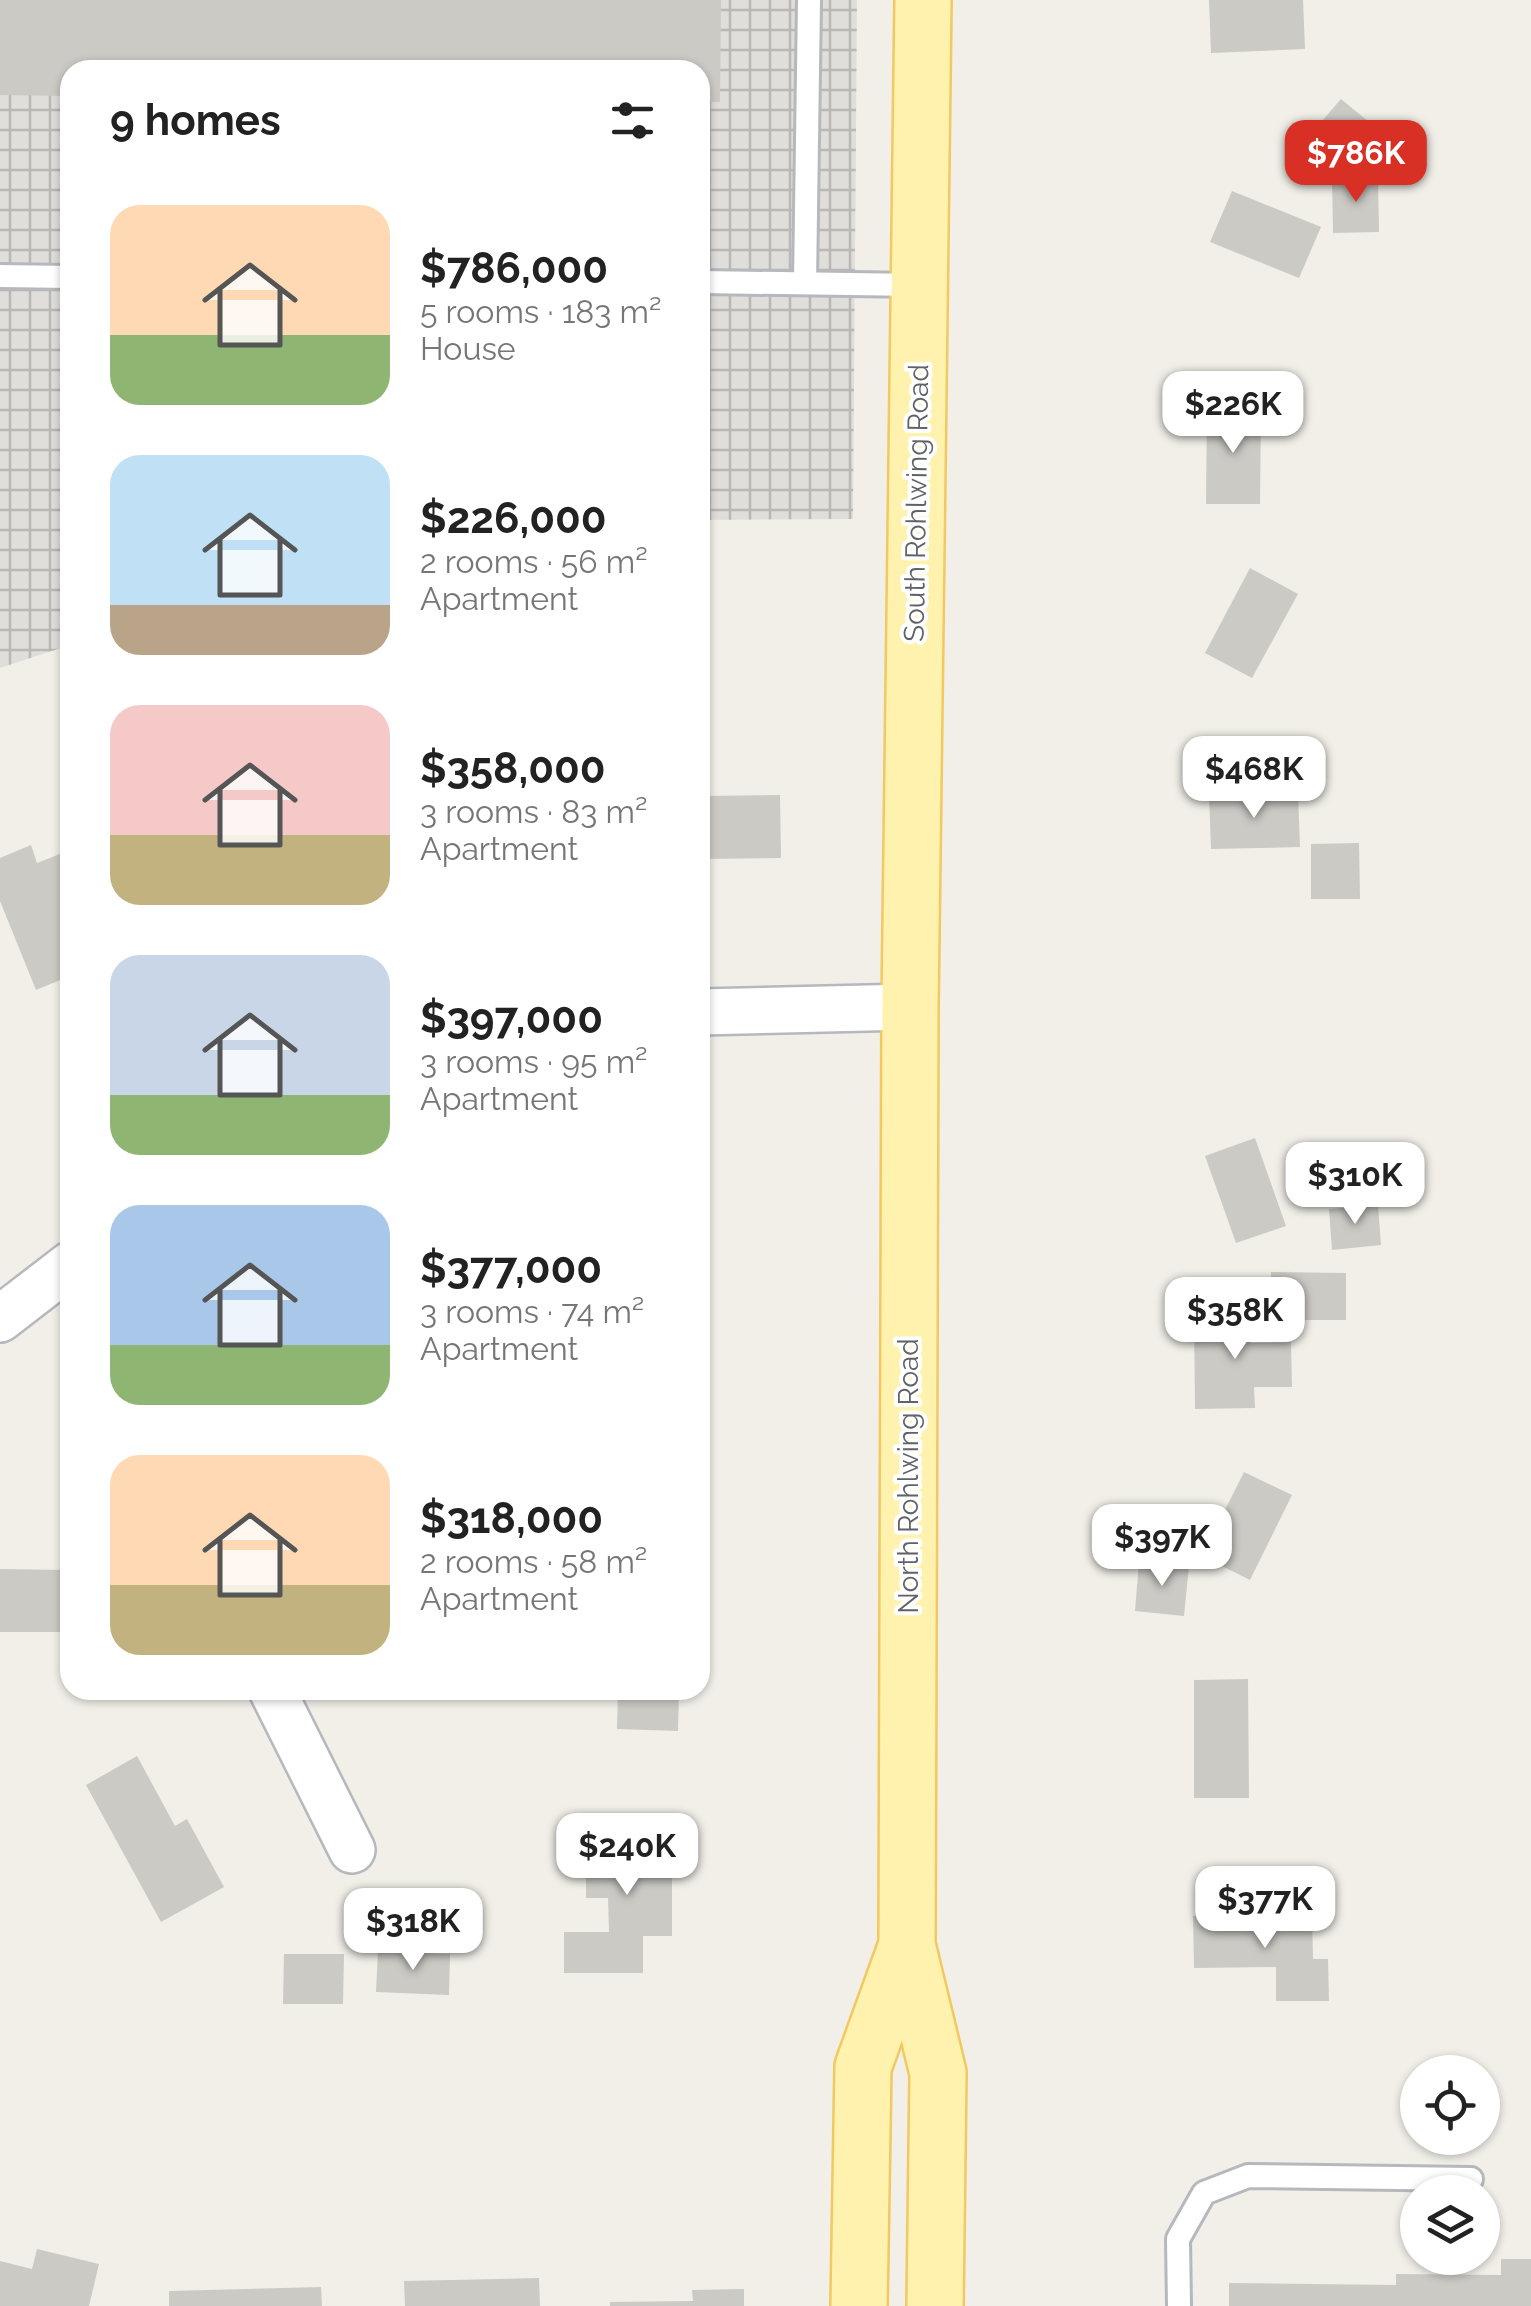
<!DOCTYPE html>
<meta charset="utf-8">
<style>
:root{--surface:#fff;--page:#f2f2f2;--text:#222;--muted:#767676;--accent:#d93025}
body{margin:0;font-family:Raleway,sans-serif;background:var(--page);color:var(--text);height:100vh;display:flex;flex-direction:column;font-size:38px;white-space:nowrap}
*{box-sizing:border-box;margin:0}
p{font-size:32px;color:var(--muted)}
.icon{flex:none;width:55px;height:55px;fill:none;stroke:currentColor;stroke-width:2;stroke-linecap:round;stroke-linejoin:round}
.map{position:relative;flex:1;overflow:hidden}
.sheet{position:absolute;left:60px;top:60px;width:650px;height:1640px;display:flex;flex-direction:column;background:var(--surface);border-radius:30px;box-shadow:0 2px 8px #0004}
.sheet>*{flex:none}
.buttons{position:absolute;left:1400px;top:2055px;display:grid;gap:20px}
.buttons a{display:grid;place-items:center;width:100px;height:100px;border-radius:50%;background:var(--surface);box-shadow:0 2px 8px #0004;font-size:50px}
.price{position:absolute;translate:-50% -85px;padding:0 22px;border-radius:20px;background:#fff;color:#222;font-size:32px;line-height:65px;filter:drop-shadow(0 2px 5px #0008)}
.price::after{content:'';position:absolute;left:50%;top:60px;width:30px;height:22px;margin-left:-15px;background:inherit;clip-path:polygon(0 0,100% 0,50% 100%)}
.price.selected{background:var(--accent);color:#fff}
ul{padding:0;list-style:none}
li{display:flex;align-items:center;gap:30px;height:250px;padding:0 50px}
li span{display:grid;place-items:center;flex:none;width:280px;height:200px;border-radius:30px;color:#555}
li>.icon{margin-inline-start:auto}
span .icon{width:120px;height:120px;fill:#fffc;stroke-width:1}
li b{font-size:42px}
h2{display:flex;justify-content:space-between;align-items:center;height:120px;padding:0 50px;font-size:42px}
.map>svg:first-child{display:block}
</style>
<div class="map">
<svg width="1531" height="2306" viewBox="0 0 1531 2306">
<defs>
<pattern id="industrial-grid" width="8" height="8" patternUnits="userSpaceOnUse" patternTransform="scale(2.5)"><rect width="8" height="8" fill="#e0deda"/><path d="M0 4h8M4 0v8" fill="none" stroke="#b9b8b5"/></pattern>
</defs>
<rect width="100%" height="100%" fill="#f1efe8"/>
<polygon fill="url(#industrial-grid)" points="0,0 857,0 853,519 700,520 700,70 70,70 70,645 0,668"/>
<g fill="#cccac5">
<polygon points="0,0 721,0 720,102 700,102 700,70 70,70 70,96 0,95"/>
<polygon points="1209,0 1303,0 1305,49 1211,53"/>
<polygon points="1341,99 1381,132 1351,167 1311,134"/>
<polygon points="1378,177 1379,232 1333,233 1332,178"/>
<polygon points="1232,191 1321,227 1299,278 1210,242"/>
<polygon points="1207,408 1261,409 1260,504 1206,504"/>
<polygon points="1250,568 1298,594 1252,678 1205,653"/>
<polygon points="1298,794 1300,847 1211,849 1209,796"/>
<polygon points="780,795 781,858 700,859 700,796"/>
<polygon points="1359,843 1360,899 1311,899 1311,844"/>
<polygon points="31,845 37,863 70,850 70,920 65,922 70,934 70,976 36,990 0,901 0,858"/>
<polygon points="1255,1138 1286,1226 1236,1243 1205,1156"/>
<polygon points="1378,1205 1381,1245 1332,1250 1329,1209"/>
<polygon points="1271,1272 1346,1273 1346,1320 1271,1320"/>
<polygon points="1251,1313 1251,1343 1291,1342 1292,1387 1254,1387 1255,1408 1195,1409 1194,1314"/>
<polygon points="1244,1472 1292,1495 1250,1580 1202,1556"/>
<polygon points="1139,1562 1189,1566 1184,1616 1135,1611"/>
<polygon points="0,1569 66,1570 66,1632 0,1632"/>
<polygon points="1248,1679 1249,1798 1194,1798 1194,1680"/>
<polygon points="618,1690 679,1690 678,1731 617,1729"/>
<polygon points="137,1756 175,1826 187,1819 224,1887 161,1922 86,1785"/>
<polygon points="672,1818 672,1936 643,1936 643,1973 564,1973 564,1932 609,1932 608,1898 586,1898 586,1859 611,1858 611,1819"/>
<polygon points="1312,1914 1313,1959 1328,1959 1329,2001 1276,2001 1276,1967 1194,1968 1193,1916"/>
<polygon points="378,1951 450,1954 449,1995 376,1992"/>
<polygon points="284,1954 344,1954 343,2004 283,2004"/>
<polygon points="37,2249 99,2264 89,2306 0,2306 0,2261 32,2269"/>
<polygon points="1501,2259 1531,2259 1531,2306 1229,2306 1229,2283 1396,2285 1396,2274 1501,2275"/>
<polygon points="539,2278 540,2306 405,2306 404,2281"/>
<polygon points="321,2287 322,2306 169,2306 169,2291"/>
<polygon points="744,2289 744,2306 610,2306 610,2302 693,2301 692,2290"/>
</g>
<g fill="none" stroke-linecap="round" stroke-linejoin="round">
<g stroke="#b5b8bc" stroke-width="28">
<g id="service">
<polyline points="0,276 70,277"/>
<polyline points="700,282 919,285"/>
<polyline points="805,283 809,0"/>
<polyline points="1179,2306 1178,2239 1204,2193 1248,2176 1471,2179"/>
</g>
</g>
<g stroke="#b5b8bc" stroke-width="50">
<g id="minor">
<polyline points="700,1012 910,1007"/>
<polyline points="0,1319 70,1265"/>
<polyline points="272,1690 352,1850"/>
</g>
</g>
<g stroke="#f2c960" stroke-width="60">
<g id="primary">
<polyline points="923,0 910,1007 907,1945 938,2073 935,2306"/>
<polyline points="859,2306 863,2067 907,1945"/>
</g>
</g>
<use href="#service" stroke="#fff" stroke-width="22"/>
<use href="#minor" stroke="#fff" stroke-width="45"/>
<use href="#primary" stroke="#fff2af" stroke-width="55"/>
</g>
<g text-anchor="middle" stroke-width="8" stroke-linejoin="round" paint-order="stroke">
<g font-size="28" fill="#5f6368" stroke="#fff">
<text transform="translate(916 503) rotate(-89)" y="10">South Rohlwing Road</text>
<text transform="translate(908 1476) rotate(-90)" y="10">North Rohlwing Road</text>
</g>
</g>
</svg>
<div class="buttons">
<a><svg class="icon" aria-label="locate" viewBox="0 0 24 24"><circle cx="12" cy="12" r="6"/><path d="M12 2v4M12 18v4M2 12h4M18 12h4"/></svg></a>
<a><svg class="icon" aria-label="layers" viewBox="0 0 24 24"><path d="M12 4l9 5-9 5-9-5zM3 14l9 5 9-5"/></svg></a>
</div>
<b class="price selected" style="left:1356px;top:205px">$786K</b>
<b class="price" style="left:1233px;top:456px">$226K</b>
<b class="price" style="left:1254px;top:821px">$468K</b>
<b class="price" style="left:1355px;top:1227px">$310K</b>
<b class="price" style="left:1235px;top:1362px">$358K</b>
<b class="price" style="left:1162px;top:1589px">$397K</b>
<b class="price" style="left:627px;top:1898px">$240K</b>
<b class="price" style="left:1265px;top:1951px">$377K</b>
<b class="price" style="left:413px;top:1973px">$318K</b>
<section class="sheet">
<h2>9 homes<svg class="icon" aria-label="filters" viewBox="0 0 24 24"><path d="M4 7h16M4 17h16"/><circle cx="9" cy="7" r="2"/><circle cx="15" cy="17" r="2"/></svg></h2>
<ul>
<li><span style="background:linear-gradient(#ffd9b3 65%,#8fb573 0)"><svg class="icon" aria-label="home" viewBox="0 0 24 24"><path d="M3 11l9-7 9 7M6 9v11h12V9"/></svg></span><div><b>$786,000</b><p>5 rooms · 183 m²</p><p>House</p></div></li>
<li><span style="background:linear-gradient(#bfe0f5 75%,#b9a48a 0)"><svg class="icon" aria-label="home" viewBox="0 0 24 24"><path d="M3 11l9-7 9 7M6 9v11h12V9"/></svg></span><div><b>$226,000</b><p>2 rooms · 56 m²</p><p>Apartment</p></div></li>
<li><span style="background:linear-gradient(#f6c9c9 65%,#c2b280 0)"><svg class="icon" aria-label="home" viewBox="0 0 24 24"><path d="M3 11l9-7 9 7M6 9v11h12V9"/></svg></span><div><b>$358,000</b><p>3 rooms · 83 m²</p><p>Apartment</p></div></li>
<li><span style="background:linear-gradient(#c9d6e8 70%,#8fb573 0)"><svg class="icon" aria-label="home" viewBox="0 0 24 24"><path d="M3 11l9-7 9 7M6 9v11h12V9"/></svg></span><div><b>$397,000</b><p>3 rooms · 95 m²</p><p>Apartment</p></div></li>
<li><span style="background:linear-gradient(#a9c7e8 70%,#8fb573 0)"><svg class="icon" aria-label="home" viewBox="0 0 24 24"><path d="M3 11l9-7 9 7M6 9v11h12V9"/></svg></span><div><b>$377,000</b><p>3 rooms · 74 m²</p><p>Apartment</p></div></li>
<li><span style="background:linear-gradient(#ffd9b3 65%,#c2b280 0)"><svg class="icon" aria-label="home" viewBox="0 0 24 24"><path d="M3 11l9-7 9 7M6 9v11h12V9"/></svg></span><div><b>$318,000</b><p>2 rooms · 58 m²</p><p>Apartment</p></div></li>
</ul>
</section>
</div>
